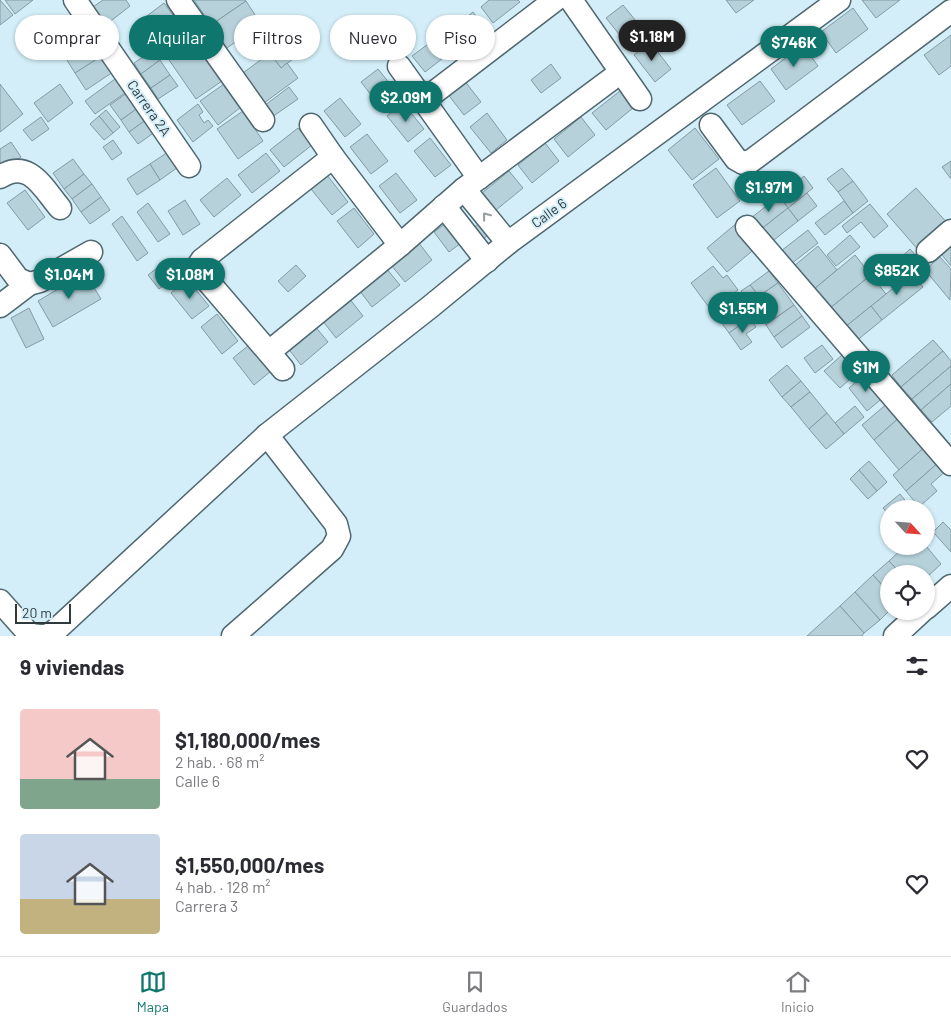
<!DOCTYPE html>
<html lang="es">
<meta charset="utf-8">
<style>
:root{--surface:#fff;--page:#f2f2f3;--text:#2b2b33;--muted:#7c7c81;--line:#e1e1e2;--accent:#0f766e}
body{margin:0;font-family:Barlow,sans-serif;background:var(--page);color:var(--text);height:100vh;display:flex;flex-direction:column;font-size:19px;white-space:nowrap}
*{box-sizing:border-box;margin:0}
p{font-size:16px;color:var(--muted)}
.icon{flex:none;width:28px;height:28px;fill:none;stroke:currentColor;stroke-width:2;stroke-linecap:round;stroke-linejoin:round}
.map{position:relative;height:636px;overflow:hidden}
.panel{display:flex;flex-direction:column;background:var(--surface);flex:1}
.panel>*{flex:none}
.top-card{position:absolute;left:15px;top:15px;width:500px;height:45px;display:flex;gap:10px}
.needle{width:32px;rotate:116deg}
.fabs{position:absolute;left:880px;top:500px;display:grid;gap:10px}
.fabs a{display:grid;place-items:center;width:55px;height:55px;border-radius:50%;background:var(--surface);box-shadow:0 1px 4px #0004;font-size:25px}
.scale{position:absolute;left:15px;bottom:12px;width:56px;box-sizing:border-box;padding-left:5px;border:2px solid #2f3a3e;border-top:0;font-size:14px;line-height:18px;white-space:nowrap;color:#2f3a3e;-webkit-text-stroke:4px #d3eef8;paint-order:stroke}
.price{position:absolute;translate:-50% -42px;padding:0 11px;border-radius:18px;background:var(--accent);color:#fff;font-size:16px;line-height:32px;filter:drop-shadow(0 1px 2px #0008)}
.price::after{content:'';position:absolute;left:50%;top:30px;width:15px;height:11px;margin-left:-8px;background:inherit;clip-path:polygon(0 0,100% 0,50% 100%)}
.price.current{background:#222;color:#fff}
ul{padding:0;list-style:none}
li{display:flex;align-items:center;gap:15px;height:125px;padding:0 20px}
li span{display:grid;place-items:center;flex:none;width:140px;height:100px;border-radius:5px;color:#555}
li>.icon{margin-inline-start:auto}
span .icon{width:60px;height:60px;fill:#fffc;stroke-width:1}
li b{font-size:21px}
h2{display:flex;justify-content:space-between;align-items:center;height:60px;padding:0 20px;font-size:21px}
.pill{padding:0 18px;border-radius:22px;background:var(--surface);box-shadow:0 1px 4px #0004;font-size:18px;line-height:45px}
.pill.current{background:var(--accent);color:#fff}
.menu{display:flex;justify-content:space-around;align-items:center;height:70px;border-top:1px solid var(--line);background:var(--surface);font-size:14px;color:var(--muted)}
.menu a{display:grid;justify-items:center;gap:2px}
.menu .current{color:var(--accent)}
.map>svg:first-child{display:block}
</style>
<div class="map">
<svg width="951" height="636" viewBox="0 0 951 636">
<rect width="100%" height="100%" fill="#d3eef8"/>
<g fill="#b6d1da" stroke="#829ba4">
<polygon points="0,0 13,15 0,25"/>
<polygon points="5,0 33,0 15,14"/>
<polygon points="103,0 126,0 130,6 107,24 93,7"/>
<polygon points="194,0 245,0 246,1 211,25"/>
<polygon points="489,0 518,0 520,2 493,23 481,7"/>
<polygon points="726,0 754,0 736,13"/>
<polygon points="862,0 900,0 876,18"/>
<polygon points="246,1 261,24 227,48 211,25"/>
<polygon points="164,3 190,38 165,56 139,22"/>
<polygon points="623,5 644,31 627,44 606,18"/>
<polygon points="853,8 868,29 836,53 821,32"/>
<polygon points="473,12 485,28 458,49 446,33"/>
<polygon points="951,35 951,66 939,75 924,55"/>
<polygon points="439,36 451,52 425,72 412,56"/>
<polygon points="95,37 105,54 75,73 65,57"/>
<polygon points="290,38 301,53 281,68 270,53"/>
<polygon points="193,39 222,81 196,99 167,57"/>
<polygon points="650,42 671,69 655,82 634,55"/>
<polygon points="803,45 818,66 786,90 771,69"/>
<polygon points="153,50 160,60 141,74 134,63"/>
<polygon points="270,53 281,68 287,63 298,78 264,103 243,73"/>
<polygon points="105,54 116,70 86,90 75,73"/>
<polygon points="160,60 170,75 151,88 141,74"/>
<polygon points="551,64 561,78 541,93 531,80"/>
<polygon points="378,69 399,95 382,109 361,82"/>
<polygon points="170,75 178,86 158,99 151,88"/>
<polygon points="460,75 481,102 464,115 443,88"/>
<polygon points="115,79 125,93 95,114 85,101"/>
<polygon points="760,81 775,101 742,125 727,105"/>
<polygon points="0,84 23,114 0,132"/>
<polygon points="60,84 73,103 48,122 34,103"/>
<polygon points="224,84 241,107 218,125 200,101"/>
<polygon points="289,87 298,99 272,117 264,106"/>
<polygon points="131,90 142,105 121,120 110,105"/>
<polygon points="620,91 633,108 606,130 592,113"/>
<polygon points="340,98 361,124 345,137 324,111"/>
<polygon points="403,103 424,129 408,142 387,116"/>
<polygon points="198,104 203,112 199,115 204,123 208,120 213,126 193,142 177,120"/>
<polygon points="142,105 150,117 129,132 121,120"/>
<polygon points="106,110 120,127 113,133 99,116"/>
<polygon points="243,111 263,141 238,159 217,129"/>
<polygon points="487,113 507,140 491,153 470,127"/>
<polygon points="99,116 113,133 104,140 90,124"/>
<polygon points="41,117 49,129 32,141 23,130"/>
<polygon points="150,117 159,129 138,144 129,132"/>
<polygon points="581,117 595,135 568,157 554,139"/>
<polygon points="298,128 312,145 284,167 270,150"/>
<polygon points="695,128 719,159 692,180 668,150"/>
<polygon points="367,134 388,161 371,174 350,147"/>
<polygon points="430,138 451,165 435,177 414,151"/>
<polygon points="113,140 122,153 112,160 103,147"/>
<polygon points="11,142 21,157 0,171 0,149"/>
<polygon points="545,143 559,161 532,183 518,165"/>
<polygon points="171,150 181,165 160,180 150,164"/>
<polygon points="266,153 280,171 252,193 238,175"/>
<polygon points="73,159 84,174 64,189 53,173"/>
<polygon points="951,161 951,179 942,167"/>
<polygon points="150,164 160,180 137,195 127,179"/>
<polygon points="716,168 740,201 717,218 693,185"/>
<polygon points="842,168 853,181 838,192 827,179"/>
<polygon points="509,171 523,188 496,210 482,193"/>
<polygon points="396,173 417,200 400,213 379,186"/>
<polygon points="84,174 92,184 72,199 64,189"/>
<polygon points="327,175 348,202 332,215 311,189"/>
<polygon points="804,176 813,188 788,208 779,196"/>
<polygon points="227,178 241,195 214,217 200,200"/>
<polygon points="853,181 868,201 853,213 838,192"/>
<polygon points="92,184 101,197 81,212 72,199"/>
<polygon points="916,188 949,225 920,252 887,214"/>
<polygon points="25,190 45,217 28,230 7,203"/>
<polygon points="807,193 817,206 798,221 788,208"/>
<polygon points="779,196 788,208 760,230 751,218"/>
<polygon points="101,197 110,210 90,224 81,212"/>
<polygon points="185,200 200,224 183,235 168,211"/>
<polygon points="844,201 853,213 825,235 815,223"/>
<polygon points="148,203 170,234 158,242 137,212"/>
<polygon points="870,204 888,226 874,238 861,222 847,233 842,226"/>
<polygon points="354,208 374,234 358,248 337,221"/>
<polygon points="788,208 798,221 770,243 760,230"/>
<polygon points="122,216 148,253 137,261 112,224"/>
<polygon points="450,220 465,240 449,252 434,232"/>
<polygon points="738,222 757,247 727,272 707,248"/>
<polygon points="479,223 489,234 478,244 468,233"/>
<polygon points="808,230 818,243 791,264 781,251"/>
<polygon points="850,235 860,247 836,266 827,255"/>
<polygon points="418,242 432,260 405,282 391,265"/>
<polygon points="818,246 837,270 813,290 794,266"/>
<polygon points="951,247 951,266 942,255"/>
<polygon points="910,249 920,260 905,273 896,262"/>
<polygon points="855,255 871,275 829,309 813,290"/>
<polygon points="940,257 951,269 950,300 925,270"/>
<polygon points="166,261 177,275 159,289 148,275"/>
<polygon points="296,265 306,276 288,292 278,281"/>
<polygon points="713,266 723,278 727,275 738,290 711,310 691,283"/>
<polygon points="386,268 400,285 372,307 359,290"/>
<polygon points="769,271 778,283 759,296 750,285"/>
<polygon points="85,273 101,299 53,327 38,301"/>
<polygon points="912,273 923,287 882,320 871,306"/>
<polygon points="871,275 886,294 844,328 829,309"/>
<polygon points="188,280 209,306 192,319 171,293"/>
<polygon points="778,283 794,305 775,318 759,296"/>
<polygon points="750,285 759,296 750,303 741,291"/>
<polygon points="759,296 775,318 766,325 750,303"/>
<polygon points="734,297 741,307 721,322 714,312"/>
<polygon points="349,298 363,316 336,338 322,320"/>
<polygon points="794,305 802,316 774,337 766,325"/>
<polygon points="871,306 882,320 855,342 844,328"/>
<polygon points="741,307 750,318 729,333 721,322"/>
<polygon points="29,308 44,339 26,348 11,318"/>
<polygon points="217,314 238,341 222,354 201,327"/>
<polygon points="802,316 810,327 782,348 774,337"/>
<polygon points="750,318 756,327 746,334 752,342 741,350 729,333"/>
<polygon points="314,325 328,342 301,365 287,347"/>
<polygon points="933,340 943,351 901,387 892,375"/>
<polygon points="249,345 270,372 254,385 233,358"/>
<polygon points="822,345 833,359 815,373 804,358"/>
<polygon points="943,351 951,361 951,366 912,399 901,387"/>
<polygon points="842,355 858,372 840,388 824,371"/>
<polygon points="787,365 801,381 782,397 769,380"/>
<polygon points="951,366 951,384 921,410 912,399"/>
<polygon points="863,376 885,396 867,411 849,388"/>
<polygon points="801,381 810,392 791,407 782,397"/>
<polygon points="951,384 951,406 932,422 921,410"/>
<polygon points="810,392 827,413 809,429 791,407"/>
<polygon points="889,402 901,416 874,440 862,425"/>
<polygon points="855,406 864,417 844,434 835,423"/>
<polygon points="827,413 844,434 826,449 809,429"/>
<polygon points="901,416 926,446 899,470 874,440"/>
<polygon points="926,446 939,462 906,491 893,475"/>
<polygon points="869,461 887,482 877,491 859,470"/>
<polygon points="939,462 947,470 931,484 937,491 919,507 906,491"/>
<polygon points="859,470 877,491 868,499 850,479"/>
<polygon points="900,494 912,509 889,509 889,515 883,508"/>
<polygon points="943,522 951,530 951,552 933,532"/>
<polygon points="905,546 926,546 941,564 926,578 926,574 901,574 889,561"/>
<polygon points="889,561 901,574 889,574 889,593 873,575"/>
<polygon points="873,575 889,593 889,611 880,620 855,592"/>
<polygon points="855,592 880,620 864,633 840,606"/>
<polygon points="840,606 864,633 862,636 807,636"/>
</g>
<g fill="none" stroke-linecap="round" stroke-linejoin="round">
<g stroke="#4f6770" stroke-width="25">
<g id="minor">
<polyline points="75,0 189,166"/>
<polyline points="178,0 263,120"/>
<polyline points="571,0 640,99"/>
<polyline points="399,66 479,178"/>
<polyline points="423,101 555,0"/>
<polyline points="311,125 333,157 400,245"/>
<polyline points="711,125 736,159 743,163 751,161 951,11"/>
<path d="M0 177C29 158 43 188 60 208"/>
<polyline points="464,189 508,243"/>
<polyline points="444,206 487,261"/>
<polyline points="747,227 951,464"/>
<polyline points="928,251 951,231"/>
<polyline points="0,255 18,279 29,284"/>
<polyline points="0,306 29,284 40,281 91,252"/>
<polyline points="269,352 400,245 464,189 621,72"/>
<polyline points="283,369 199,271 198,266 202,260 333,157"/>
<polyline points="0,601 30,635 40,636"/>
<polyline points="926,608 951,586"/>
<polyline points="43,636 49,635 57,629 267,435 430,307 508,243 839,0"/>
<polyline points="233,636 332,549 339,536 336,524 267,435"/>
<polyline points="895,636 922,611"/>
</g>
</g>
<use href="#minor" stroke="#fff" stroke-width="22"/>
</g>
<defs><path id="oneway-chevron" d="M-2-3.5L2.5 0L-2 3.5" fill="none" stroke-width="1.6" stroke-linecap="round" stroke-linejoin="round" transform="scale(1.25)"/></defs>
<use stroke="#979c9e" href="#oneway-chevron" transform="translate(486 216) rotate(-129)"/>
<g text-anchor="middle" stroke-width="4" stroke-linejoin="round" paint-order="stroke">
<g font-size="14" fill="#2f3a3e" stroke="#d3eef8">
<text transform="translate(149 108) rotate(55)" y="5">Carrera 2A</text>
<text transform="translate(549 213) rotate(-36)" y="5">Calle 6</text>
</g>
</g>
</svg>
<div class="fabs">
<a><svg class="needle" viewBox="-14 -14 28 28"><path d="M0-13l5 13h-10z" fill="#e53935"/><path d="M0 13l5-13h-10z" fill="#7c7c81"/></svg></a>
<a><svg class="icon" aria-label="locate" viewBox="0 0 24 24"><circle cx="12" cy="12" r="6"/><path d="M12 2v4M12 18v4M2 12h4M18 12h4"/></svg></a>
</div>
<div class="scale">20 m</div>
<b class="price current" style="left:652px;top:62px">$1.18M</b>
<b class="price" style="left:794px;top:68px">$746K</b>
<b class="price" style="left:406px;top:123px">$2.09M</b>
<b class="price" style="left:769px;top:213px">$1.97M</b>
<b class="price" style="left:897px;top:296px">$852K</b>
<b class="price" style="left:69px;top:300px">$1.04M</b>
<b class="price" style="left:190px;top:300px">$1.08M</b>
<b class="price" style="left:743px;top:334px">$1.55M</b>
<b class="price" style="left:866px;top:393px">$1M</b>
<div class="top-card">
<a class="pill">Comprar</a>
<a class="pill current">Alquilar</a>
<a class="pill">Filtros</a>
<a class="pill">Nuevo</a>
<a class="pill">Piso</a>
</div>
</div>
<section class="panel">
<h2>9 viviendas<svg class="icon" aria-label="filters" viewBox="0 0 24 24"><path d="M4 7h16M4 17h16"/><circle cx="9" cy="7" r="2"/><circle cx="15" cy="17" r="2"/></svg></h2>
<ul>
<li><span style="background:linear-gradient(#f6c9c9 70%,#7fa58c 0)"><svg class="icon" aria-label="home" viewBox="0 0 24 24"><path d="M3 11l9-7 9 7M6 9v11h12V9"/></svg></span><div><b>$1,180,000/mes</b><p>2 hab. · 68 m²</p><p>Calle 6</p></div><svg class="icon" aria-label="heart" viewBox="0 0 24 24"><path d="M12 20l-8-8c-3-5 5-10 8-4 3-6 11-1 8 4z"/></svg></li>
<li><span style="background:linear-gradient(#c9d6e8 65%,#c2b280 0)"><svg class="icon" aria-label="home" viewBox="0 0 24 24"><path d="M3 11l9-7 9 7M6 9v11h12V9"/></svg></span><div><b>$1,550,000/mes</b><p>4 hab. · 128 m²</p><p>Carrera 3</p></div><svg class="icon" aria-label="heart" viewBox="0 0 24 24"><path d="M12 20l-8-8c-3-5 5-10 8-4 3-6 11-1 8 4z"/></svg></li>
</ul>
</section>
<nav class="menu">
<a class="current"><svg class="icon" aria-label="map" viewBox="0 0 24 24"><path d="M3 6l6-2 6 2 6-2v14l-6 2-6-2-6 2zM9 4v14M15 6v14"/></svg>Mapa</a>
<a><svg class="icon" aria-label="saved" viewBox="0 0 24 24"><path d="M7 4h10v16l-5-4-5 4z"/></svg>Guardados</a>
<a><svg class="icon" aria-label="home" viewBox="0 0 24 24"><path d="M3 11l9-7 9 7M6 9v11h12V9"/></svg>Inicio</a>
</nav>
